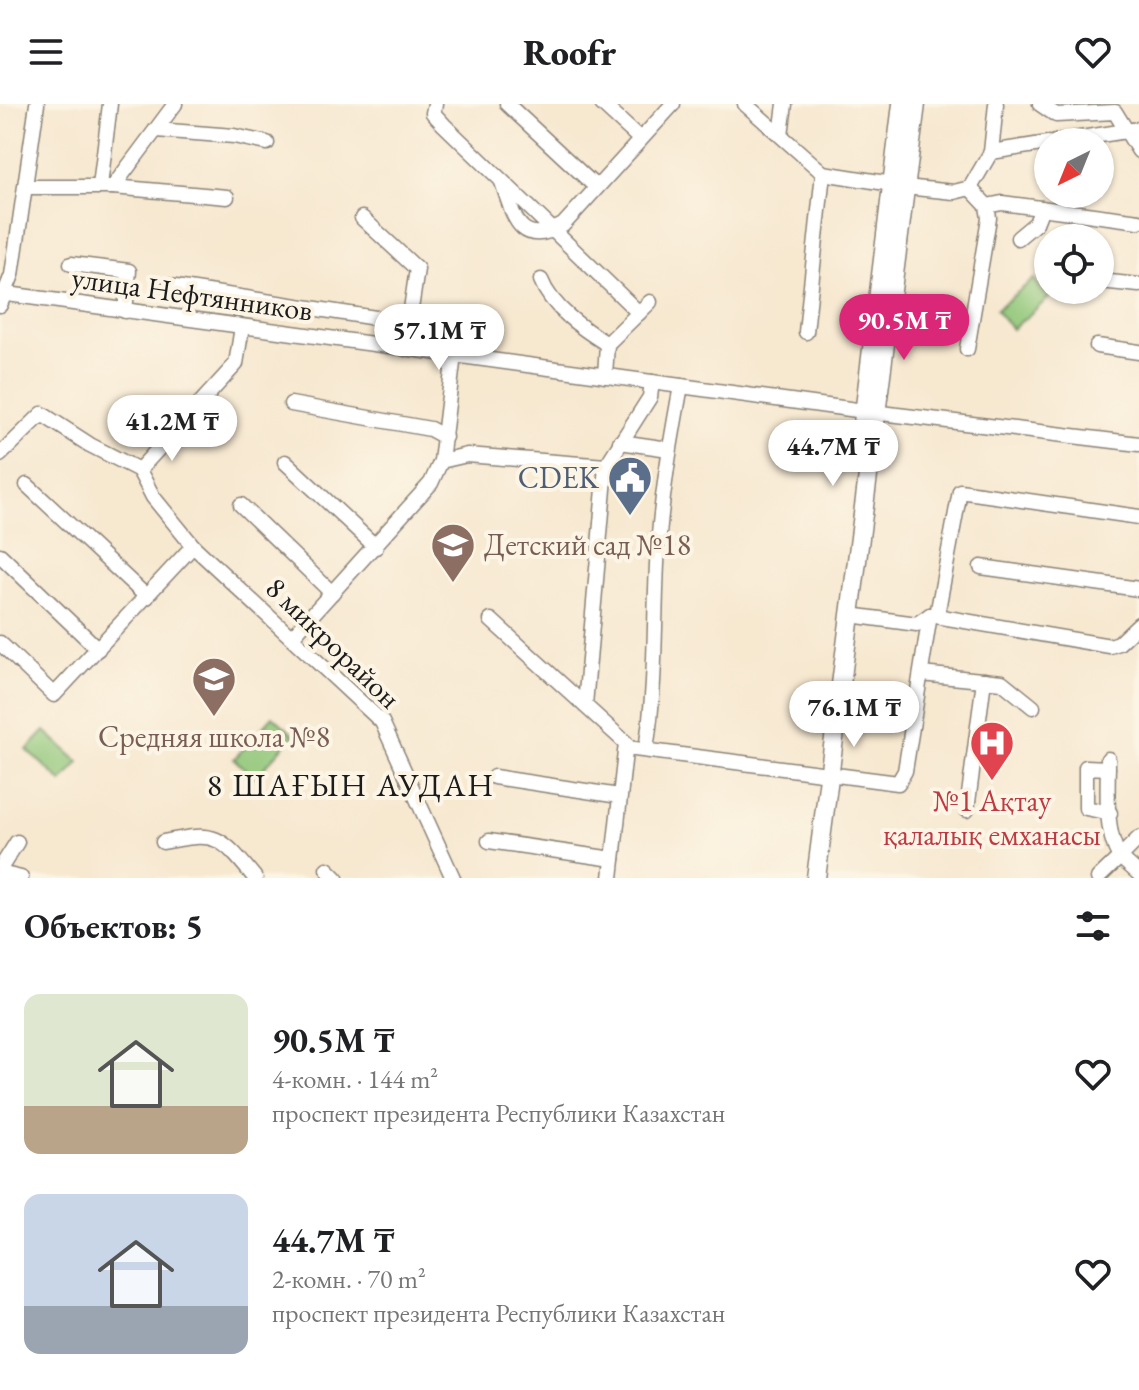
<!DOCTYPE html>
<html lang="ru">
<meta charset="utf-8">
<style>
:root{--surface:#fff;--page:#f2f2f2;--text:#202124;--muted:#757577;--accent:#db2777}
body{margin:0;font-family:"EB Garamond",serif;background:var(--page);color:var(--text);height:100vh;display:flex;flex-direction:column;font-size:30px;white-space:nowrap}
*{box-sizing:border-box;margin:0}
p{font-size:26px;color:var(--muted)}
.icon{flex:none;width:44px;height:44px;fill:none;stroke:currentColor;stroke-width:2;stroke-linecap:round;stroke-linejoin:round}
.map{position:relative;height:774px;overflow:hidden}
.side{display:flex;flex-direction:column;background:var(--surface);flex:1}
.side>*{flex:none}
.needle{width:52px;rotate:223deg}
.tools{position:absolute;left:1034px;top:24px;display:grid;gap:16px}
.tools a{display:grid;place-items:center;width:80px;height:80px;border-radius:50%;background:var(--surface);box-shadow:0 2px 6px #0004;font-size:40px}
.price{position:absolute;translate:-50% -68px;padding:0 18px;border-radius:28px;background:#fff;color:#222;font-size:26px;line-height:52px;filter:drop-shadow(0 2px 4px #0008)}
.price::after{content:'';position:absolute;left:50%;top:48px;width:24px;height:18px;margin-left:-12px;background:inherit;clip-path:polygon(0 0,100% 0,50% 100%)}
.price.on{background:var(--accent);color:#fff}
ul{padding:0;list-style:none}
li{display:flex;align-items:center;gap:24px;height:200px;padding:0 24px}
li span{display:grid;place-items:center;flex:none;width:224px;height:160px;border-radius:16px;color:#555}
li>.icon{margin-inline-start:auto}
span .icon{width:96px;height:96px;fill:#fffc;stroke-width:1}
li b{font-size:34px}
h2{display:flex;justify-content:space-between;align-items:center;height:96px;padding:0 24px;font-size:34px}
header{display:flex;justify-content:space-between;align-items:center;height:104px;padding:0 24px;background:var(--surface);font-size:36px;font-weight:800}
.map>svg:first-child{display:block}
</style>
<header><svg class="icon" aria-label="menu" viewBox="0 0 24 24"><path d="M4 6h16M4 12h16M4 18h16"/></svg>Roofr<svg class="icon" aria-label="heart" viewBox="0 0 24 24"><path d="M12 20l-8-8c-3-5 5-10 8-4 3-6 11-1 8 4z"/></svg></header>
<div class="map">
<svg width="1139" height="774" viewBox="0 0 1139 774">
<rect width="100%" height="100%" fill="#fcf5e5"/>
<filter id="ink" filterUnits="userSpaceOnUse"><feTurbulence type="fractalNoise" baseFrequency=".0125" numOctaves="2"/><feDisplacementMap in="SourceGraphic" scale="16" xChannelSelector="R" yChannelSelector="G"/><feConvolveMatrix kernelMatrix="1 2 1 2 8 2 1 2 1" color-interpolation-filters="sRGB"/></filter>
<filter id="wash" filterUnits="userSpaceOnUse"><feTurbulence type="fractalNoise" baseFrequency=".006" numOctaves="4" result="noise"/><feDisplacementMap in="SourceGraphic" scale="32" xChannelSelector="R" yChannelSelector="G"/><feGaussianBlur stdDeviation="1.8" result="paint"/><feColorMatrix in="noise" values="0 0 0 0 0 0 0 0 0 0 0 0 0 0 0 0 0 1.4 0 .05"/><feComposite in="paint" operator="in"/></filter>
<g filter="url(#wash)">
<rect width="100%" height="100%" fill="#f7e8d0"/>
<g fill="#8fc678" stroke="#56714a" stroke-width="2">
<polygon points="1034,175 1049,194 1012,225 996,206"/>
<polygon points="273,612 294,631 255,674 234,655"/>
<polygon points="45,627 79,658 62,678 27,646"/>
</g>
</g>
<g filter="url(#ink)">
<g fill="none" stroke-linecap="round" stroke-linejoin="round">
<g stroke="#8a8276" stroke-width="17">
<g id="minor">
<polyline points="435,0 433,9 444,21 639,209"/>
<polyline points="507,0 596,83"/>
<polyline points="602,0 640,35"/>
<polyline points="745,0 823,69 892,80"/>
<polyline points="1040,0 1056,11 1115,8 1139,47"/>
<polyline points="156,26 234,32 267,39"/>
<polyline points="781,31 785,0"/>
<polyline points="1055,38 1139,25"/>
<polyline points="991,48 1048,39"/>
<path d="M502 78C514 113 519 145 563 121L673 0"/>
<polyline points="100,82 110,0"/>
<polyline points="26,83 113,83 175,0"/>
<polyline points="113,83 227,93"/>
<polyline points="905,83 954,88 970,84 991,48 996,0"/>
<polyline points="987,102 1002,99 1139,117"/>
<polyline points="362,114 417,165 405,245"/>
<polyline points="1018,134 1036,119 1042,104"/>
<polyline points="71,160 129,167 125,207"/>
<polyline points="1046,170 1048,170"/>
<path d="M541 176C551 203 583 225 607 240L605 272"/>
<polyline points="1100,177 1139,181"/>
<polyline points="169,182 408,219"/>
<polyline points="0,189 864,307 1139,340"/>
<polyline points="0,201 12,171 37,0"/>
<polyline points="806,228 823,69"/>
<polyline points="607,240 650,198"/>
<polyline points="1097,242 1139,248"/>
<polyline points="967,245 989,114 987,102 970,84"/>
<polyline points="291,300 430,325 445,333"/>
<polyline points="620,338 669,345"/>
<polyline points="0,351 42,310 90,341 139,366 236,260 242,223"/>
<polyline points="441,357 467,351 606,362 650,293 652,278"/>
<polyline points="285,358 376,443"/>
<polyline points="139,366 153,393 193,442 382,618 453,774"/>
<polyline points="27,381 147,493"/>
<polyline points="241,401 332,489"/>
<polyline points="0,451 98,545"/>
<polyline points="981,463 1139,485"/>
<polyline points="850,511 917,520 930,511"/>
<polyline points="937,511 960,387 1139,413"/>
<polyline points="491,516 626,639 611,774"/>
<polyline points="292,533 431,379 441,357 454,251"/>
<polyline points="0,539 54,591 193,442"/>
<polyline points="921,570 1002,578 1033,603"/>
<polyline points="585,601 606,362"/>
<polyline points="627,644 898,679 905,667 930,511 1110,542 1119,539 1139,520"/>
<path d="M646 645C656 584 654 522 657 460 660 400 670 341 681 282"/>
<path d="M1108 655C1108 684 1104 729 1120 753L1139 734"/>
<polyline points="1108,664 1086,663 1086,704 1110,709"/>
<polyline points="494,673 619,692"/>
<polyline points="967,706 984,576"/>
<polyline points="489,737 613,755"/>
<path d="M163 738C217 727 220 731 255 774"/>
<polyline points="0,765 17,738"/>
<polyline points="327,765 336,774"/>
<polyline points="0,769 21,774"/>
<polyline points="1098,774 1120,753 1139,770"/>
</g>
</g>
<g stroke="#8a8276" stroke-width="21">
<g id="major">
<polyline points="861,335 902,0"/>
<polyline points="816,774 916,0"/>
</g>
</g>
<use href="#minor" stroke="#fff" stroke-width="14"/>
<use href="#major" stroke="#fff" stroke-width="18"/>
</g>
</g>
<defs>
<g id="civic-pin" transform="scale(2.3)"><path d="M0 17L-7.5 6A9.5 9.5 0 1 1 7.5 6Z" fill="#5c6f8a" stroke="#fcf5e5"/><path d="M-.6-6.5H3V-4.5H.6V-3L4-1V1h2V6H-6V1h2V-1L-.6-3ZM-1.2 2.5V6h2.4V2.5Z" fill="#fff"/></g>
<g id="school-pin" transform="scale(2.3)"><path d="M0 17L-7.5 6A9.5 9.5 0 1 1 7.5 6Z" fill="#8d6e63" stroke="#fcf5e5"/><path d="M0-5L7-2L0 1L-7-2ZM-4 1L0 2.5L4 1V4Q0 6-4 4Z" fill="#fff"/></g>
<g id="hospital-pin" transform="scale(2.3)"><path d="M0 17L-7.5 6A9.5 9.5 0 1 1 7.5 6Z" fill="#e0444e" stroke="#fcf5e5"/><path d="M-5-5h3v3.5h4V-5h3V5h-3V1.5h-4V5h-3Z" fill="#fff"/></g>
</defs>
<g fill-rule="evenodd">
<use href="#civic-pin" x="630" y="374"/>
<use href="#school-pin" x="453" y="441"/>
<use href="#school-pin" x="214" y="575"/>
<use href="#hospital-pin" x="992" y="639"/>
</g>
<g text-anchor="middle" stroke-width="8" stroke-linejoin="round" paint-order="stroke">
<g font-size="30" fill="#1c1c1c" stroke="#fcf5e5">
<text transform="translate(192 190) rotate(8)" y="10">улица Нефтянников</text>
<text transform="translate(333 539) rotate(44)" y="10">8 микрорайон</text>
</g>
<g font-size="30" fill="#4e5e75" stroke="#fcf5e5" text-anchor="end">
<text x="599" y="384">CDEK</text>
</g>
<g font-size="30" fill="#785e54" stroke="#fcf5e5" text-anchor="start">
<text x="484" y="451">Детский сад №18</text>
<text x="214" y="643" text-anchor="middle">Средняя школа №8</text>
</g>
<g font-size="30" fill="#be3a42" stroke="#fcf5e5">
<text x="992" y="707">№1 Ақтау<tspan x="992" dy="34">қалалық емханасы</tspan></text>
</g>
<g font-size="32" letter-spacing="2" fill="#1c1c1c" stroke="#fcf5e5">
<text x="351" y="692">8 ШАҒЫН АУДАН</text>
</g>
</g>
</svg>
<div class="tools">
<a><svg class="needle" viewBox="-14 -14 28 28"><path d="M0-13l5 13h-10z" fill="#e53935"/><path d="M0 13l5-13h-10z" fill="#757577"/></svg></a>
<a><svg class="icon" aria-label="locate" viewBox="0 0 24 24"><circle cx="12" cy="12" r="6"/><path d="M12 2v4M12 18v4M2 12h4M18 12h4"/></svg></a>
</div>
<b class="price on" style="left:904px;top:258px">90.5M ₸</b>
<b class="price" style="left:439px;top:268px">57.1M ₸</b>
<b class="price" style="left:172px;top:359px">41.2M ₸</b>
<b class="price" style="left:833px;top:384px">44.7M ₸</b>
<b class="price" style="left:854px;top:645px">76.1M ₸</b>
</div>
<section class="side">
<h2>Объектов: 5<svg class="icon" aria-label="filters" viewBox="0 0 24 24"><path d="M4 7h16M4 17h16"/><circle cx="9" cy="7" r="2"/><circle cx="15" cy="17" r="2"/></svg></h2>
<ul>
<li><span style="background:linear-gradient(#dfe7d0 70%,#b9a48a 0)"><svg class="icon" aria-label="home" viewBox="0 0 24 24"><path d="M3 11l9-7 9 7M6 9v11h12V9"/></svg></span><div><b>90.5M ₸</b><p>4-комн. · 144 m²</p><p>проспект президента Республики Казахстан</p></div><svg class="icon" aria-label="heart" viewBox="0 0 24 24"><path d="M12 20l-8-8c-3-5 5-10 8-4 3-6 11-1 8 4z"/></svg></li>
<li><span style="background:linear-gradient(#c9d6e8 70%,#9aa5b1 0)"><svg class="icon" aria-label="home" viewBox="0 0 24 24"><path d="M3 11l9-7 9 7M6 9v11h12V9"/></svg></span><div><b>44.7M ₸</b><p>2-комн. · 70 m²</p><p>проспект президента Республики Казахстан</p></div><svg class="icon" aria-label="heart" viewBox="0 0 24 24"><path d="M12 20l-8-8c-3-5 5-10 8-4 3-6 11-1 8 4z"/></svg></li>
</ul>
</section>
